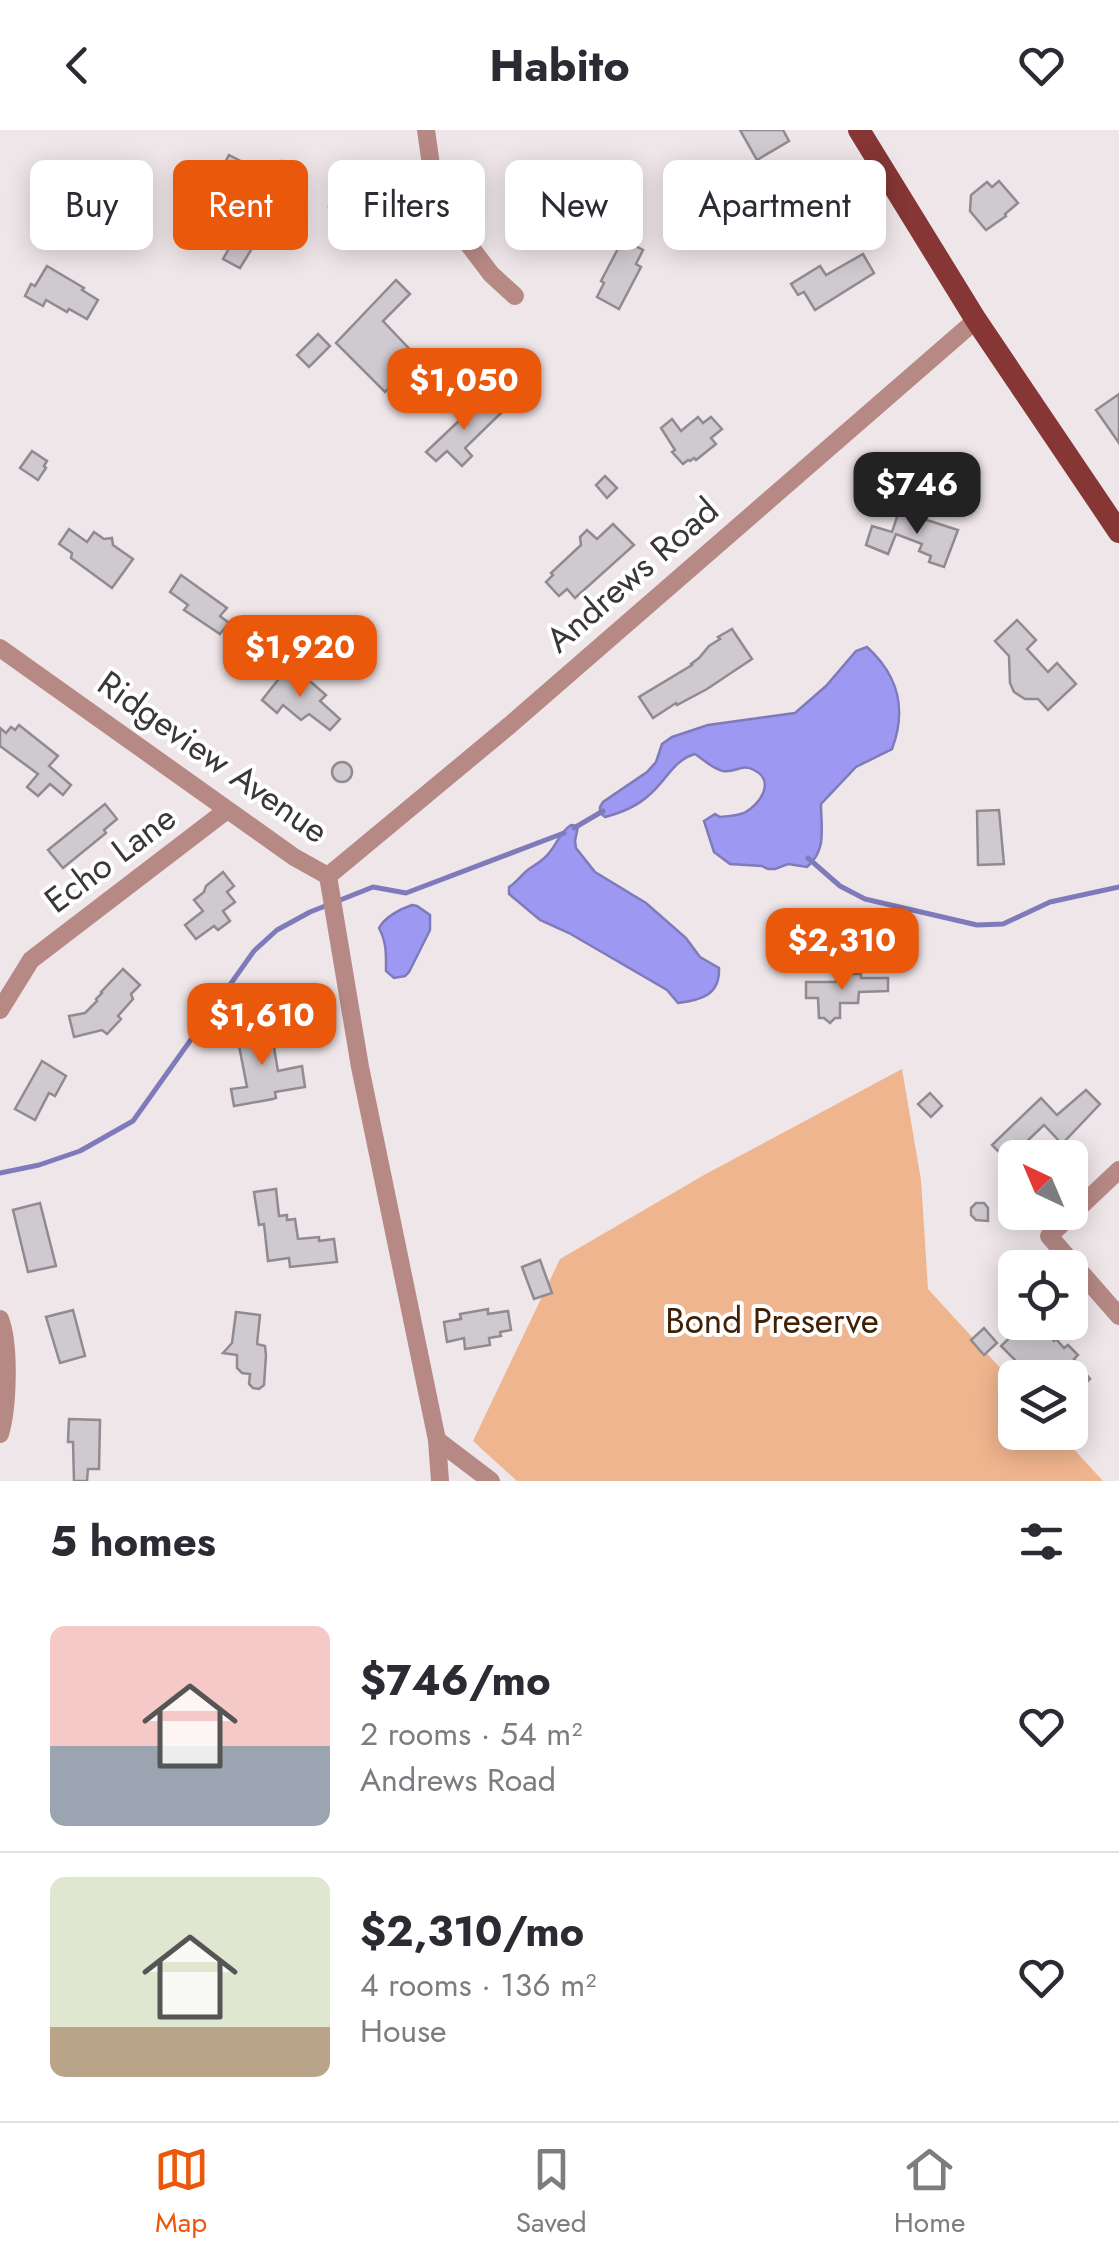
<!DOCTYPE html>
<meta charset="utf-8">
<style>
:root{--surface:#fff;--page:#f7f7f7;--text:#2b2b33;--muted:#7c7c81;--line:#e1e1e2;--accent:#ea580c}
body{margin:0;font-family:Jost,sans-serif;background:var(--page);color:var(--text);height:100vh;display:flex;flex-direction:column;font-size:38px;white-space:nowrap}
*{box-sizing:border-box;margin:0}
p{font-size:32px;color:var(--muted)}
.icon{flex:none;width:55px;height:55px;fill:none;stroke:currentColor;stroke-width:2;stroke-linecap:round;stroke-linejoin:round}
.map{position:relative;height:1351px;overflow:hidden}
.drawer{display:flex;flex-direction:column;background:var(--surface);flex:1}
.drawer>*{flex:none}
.top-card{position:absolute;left:30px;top:30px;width:1060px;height:90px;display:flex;gap:20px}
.needle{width:65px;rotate:316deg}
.buttons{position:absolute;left:998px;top:1010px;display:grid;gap:20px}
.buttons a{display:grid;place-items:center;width:90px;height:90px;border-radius:15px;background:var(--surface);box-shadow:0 5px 25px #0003;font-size:50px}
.price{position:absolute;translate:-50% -85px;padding:0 22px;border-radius:20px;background:var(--accent);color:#fff;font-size:32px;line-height:65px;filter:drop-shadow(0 2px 5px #0008)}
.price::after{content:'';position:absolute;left:50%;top:60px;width:30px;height:22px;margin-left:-15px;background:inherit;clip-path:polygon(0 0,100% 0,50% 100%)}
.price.current{background:#222;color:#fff}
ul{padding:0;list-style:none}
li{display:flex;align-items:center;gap:30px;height:250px;padding:0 50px}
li+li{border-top:2px solid var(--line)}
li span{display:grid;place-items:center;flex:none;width:280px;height:200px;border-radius:15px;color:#555}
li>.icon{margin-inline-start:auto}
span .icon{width:120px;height:120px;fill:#fffc;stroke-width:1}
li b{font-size:42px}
h2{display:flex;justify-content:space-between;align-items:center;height:120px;padding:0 50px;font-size:42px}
.tag{padding:0 35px;border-radius:15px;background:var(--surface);box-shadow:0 5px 25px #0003;font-size:35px;line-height:90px}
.tag.current{background:var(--accent);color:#fff}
header{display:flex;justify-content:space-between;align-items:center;height:130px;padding:0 50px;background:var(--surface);font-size:45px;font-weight:700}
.tabs{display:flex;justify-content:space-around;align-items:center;height:140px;border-top:2px solid var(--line);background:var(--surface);font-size:28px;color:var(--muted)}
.tabs a{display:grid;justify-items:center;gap:5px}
.tabs .current{color:var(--accent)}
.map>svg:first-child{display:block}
</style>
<header><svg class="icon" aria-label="back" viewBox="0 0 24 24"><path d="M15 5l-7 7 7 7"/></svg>Habito<svg class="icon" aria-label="heart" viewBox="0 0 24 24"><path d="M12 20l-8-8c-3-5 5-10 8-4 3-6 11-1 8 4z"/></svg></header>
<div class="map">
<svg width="1119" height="1351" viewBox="0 0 1119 1351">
<rect width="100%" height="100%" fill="#efe6e9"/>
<polygon fill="#efb58e" points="902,939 921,1050 928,1159 1015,1254 1015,1302 1059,1303 1103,1351 517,1351 473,1311 560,1129 704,1045"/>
<g fill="#9d98f1" stroke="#7f7bba" stroke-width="2.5">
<path d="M867 517C899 546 907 579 892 619L856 637 821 674C821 699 827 720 807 737L788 734 775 739H768L762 736 730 734 714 722 704 691 715 684 720 687C728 686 736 686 744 683 760 675 776 651 754 640 742 633 736 643 723 641 713 639 704 630 695 624 673 630 665 653 648 666 636 677 620 683 605 687L600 683V677L603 672 647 642 656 632 662 614 672 607 708 595 795 583 826 556 856 521Z"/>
<path d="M571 695 578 696 575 711 576 718 595 742 646 773 686 808 700 827 719 838C720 865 702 870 678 873L667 860 569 803 540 790 509 764V757C517 752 521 745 529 739 536 734 543 731 549 723 558 713 559 703 571 695Z"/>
<path d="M412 775 417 776 430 785V800L409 842 405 846 394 848 386 841C386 825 387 813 379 798 385 787 400 779 412 775Z"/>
</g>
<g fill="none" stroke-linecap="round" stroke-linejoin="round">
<g stroke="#7f7bba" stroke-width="5">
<polyline points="574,698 603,681"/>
<polyline points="808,728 840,756 865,769 977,795 1003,794 1050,772 1119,757"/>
<polyline points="0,1043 39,1035 80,1021 133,991 254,821 277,800 310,782 373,757 406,763 564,703"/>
</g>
</g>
<g fill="#cfc9d0" stroke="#908b91" stroke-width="2.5">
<polygon points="740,0 783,0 789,11 757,30"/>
<polygon points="229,25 270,46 276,33 281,31 290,32 294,39 278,76 240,138 223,129 236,106 221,98 241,57 219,44"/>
<polygon points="358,51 375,103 351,111 344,89 334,92 329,77 340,74 335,58"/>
<polygon points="999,51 1018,73 1005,84 1006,86 986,100 970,81 971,65 987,52 992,57"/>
<polygon points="623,109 643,120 636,134 641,137 619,179 597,167 604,153 601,151"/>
<polygon points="863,124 874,143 815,180 804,162 798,165 791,154 820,136 826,145"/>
<polygon points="47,136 84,158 82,160 98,170 87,189 69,179 67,182 46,170 43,176 25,166 31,154 35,156"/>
<polygon points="396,150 410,164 383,191 418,228 385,262 336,213"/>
<polygon points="318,204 330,216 309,237 297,225"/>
<polygon points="1119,264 1119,313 1096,280"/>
<polygon points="489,271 501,283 465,318 472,326 462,336 447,321 436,331 426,322 463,287 460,283 470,273 478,281"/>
<polygon points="698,287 703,293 711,287 722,299 711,308 716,314 696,330 694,328 690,331 688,330 683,334 672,322 675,320 661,298 672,289 681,301"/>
<polygon points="32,321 47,331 44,336 46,338 38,350 20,338"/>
<polygon points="605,346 617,358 607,368 596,355"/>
<polygon points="899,381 958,400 944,437 929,432 931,426 919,421 922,414 896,404 888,424 866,415 872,396 892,402"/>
<polygon points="613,394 634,415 575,468 567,459 559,466 546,452 553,445 551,443 581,415 580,407 587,400 597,409"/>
<polygon points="69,399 87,412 94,402 104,409 112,408 113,415 133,429 112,458 71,428 72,423 59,414"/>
<polygon points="181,445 227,478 220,486 229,493 220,504 184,480 188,475 170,462"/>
<polygon points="1017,490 1036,510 1027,519 1048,542 1057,533 1076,554 1048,580 1038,569 1025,569 1014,562 1010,553 1009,526 995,511"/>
<polygon points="732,499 752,529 707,559 677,575 676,573 653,588 639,567 692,535 691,534 699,528 709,516 720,509 718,507"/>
<polygon points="285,541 300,553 305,547 326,565 320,571 340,589 330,600 309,584 301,590 283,575 277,583 262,570"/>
<polygon points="19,595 58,626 49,636 71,655 63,665 50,654 38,666 27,657 38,644 0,616 0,598 6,603 11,597 15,600"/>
<circle cx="342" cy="642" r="10"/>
<polygon points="105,674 117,689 104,700 106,703 63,738 48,720"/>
<polygon points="999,680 1004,734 978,735 977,681"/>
<polygon points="223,742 234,756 227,762 235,772 223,781 230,791 218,800 214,796 196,809 185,795 203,781 194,770 204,762 206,756"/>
<polygon points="123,839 140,855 131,864 133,869 118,886 121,889 107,904 102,900 74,907 69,886 85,883 97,871 96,869 102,863 101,862"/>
<polygon points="836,844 861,844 861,848 888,848 888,861 859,862 858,873 840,873 840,888 835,888 830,893 824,888 819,888 818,868 806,868 806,852 836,852"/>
<polygon points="258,890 262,907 272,906 278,941 302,936 305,957 275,962 276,968 273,969 234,976 231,959 247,957 236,900 241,893"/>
<polygon points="42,931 66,946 55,966 49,963 35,990 15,979"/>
<polygon points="1086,960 1100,974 1062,1014 1044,995 1007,1030 992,1015 1041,968 1057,985"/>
<polygon points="930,963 942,976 931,987 918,974"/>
<polygon points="276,1059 279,1086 287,1085 287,1090 295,1089 298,1109 319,1107 319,1111 334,1109 337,1132 290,1137 289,1128 268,1131 264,1094 259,1095 254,1062"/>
<polygon points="40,1073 56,1136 28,1142 13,1080"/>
<polygon points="976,1073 984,1073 988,1078 988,1091 976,1090 971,1085 971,1078"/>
<polygon points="540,1130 552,1163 534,1169 522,1137"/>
<polygon points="488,1179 488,1184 508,1181 511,1200 500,1202 501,1206 489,1208 490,1215 465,1219 464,1208 447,1212 444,1192 461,1189 460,1184"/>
<polygon points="73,1180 85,1226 60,1233 46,1187"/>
<polygon points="236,1182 260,1185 257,1214 265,1216 266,1225 264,1255 259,1259 253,1258 249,1254 250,1244 242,1243 237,1238 237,1225 223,1223 232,1213"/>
<polygon points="1026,1192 1037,1192 1054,1211 1056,1209 1064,1218 1068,1215 1078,1225 1074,1229 1090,1249 1070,1268 1070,1248 1033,1248 1001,1216"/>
<polygon points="984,1198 997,1213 984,1225 971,1210"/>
<polygon points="69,1289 100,1290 99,1339 88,1339 87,1351 74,1351 73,1312 68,1312"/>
</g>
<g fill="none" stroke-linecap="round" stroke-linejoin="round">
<g stroke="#b78985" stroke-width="18">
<polyline points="426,0 432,42 469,115 491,144 515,166"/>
<polyline points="0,518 294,727 328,746 360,937 437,1310 440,1351"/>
<polyline points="328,746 510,595 976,190"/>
<polyline points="0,880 31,830 227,680"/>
<polyline points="1119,1040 1049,1106 1119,1186"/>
<path d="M0 1189C10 1215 8 1277 0 1304"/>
<polyline points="437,1310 491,1351"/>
</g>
<polyline stroke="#853635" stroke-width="22" points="859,0 976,190 1119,402"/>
</g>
<g text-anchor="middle" stroke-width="8" stroke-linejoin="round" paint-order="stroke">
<g font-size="35" fill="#3a3738" stroke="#fff">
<text transform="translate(632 445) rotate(-41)" y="12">Andrews Road</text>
<text transform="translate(213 627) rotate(35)" y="12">Ridgeview Avenue</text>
<text transform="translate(110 729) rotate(-37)" y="12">Echo Lane</text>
</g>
<g font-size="35" fill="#412005" stroke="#fff">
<text x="772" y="1203">Bond Preserve</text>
</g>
</g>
</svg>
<div class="buttons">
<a><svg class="needle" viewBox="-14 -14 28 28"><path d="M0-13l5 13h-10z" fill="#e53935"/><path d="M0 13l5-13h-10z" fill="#7c7c81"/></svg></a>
<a><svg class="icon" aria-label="locate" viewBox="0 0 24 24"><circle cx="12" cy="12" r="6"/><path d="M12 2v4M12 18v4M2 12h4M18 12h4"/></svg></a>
<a><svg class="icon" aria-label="layers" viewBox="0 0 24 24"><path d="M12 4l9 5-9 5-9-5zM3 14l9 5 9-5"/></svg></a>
</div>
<b class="price" style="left:464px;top:303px">$1,050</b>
<b class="price current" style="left:917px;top:407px">$746</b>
<b class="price" style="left:300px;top:570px">$1,920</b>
<b class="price" style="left:842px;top:863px">$2,310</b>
<b class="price" style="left:262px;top:938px">$1,610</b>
<div class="top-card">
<a class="tag">Buy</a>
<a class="tag current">Rent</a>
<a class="tag">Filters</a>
<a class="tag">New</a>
<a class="tag">Apartment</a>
</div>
</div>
<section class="drawer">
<h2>5 homes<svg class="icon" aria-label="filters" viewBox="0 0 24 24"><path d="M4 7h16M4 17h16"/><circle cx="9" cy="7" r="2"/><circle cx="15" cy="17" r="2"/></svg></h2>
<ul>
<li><span style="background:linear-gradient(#f6c9c9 60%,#9aa5b1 0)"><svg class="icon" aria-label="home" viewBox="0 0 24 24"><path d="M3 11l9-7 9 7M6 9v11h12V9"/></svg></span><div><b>$746/mo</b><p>2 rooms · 54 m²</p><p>Andrews Road</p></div><svg class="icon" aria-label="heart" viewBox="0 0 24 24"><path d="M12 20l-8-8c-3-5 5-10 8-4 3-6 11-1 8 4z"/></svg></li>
<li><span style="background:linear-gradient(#dfe7d0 75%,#b9a48a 0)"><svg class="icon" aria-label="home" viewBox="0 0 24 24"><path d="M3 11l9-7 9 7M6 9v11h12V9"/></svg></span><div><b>$2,310/mo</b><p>4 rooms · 136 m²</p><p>House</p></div><svg class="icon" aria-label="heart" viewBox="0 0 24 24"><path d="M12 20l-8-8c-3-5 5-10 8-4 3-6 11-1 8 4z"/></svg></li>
</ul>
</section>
<nav class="tabs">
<a class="current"><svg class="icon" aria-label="map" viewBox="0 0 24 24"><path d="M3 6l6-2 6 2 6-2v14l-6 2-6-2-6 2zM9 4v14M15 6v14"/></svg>Map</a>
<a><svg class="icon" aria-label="saved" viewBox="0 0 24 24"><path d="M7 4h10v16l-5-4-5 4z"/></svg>Saved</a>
<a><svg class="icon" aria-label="home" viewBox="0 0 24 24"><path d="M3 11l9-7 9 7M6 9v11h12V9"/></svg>Home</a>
</nav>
